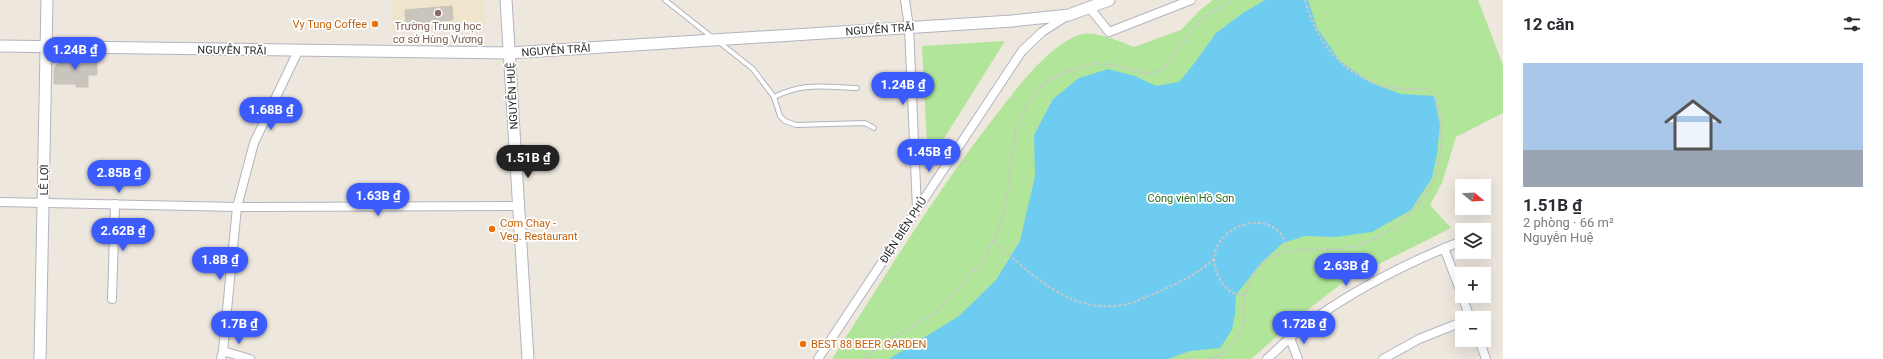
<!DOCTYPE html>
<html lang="vi">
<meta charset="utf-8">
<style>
:root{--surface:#fff;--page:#f2f2f3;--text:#2b2b33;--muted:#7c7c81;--accent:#3b5bfd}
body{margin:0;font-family:Roboto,sans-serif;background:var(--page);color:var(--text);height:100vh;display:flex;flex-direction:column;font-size:15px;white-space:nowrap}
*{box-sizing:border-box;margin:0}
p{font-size:13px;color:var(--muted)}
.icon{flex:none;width:22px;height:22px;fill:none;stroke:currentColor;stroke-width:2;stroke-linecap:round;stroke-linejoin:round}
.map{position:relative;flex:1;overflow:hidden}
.drawer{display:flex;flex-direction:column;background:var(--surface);width:380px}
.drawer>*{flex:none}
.needle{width:26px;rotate:108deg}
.controls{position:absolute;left:1455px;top:179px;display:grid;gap:8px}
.controls a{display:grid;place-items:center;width:36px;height:36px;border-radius:0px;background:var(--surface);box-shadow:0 4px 16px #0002;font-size:20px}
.price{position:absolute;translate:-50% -34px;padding:0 9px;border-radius:14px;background:var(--accent);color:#fff;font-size:13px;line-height:26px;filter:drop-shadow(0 1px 2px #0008)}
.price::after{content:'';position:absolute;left:50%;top:24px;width:12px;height:9px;margin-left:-6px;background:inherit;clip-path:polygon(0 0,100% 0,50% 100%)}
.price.active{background:#222;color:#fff}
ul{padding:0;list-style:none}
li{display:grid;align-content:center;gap:8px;height:212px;padding:0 20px}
li span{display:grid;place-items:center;height:124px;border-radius:0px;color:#555}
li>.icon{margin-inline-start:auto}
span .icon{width:72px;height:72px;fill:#fffc;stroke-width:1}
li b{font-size:17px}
h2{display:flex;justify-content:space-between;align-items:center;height:48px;padding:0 20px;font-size:17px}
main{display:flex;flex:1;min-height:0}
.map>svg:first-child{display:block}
</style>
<main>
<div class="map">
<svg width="1503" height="359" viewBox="0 0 1503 359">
<rect width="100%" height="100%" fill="#ede7de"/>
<polygon fill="#efe5cd" points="392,0 483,0 485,25 469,32 392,30"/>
<g fill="#b1e599">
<path d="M1213 0H1478L1503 65V113L1456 137 1442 183 1430 205 1451 228 1345 281 1305 312 1251 359H832C884 278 934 195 993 119 1014 92 1044 50 1076 36 1094 29 1117 41 1134 47L1181 30 1200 10Z"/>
<polygon points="1005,41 928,164 922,46"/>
</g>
<polygon fill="#6fccf1" points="1265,0 1308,0 1317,28 1340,61 1371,83 1401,94 1434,96 1440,125 1437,154 1432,178 1411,210 1372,232 1336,237 1305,236 1283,243 1261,263 1236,295 1235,314 1232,330 1220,348 1190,351 1168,359 889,359 959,316 996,280 1020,241 1035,176 1034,135 1053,99 1079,78 1108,69 1135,76 1156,86 1179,82 1196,61 1216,33 1243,13"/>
<g fill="#c9c5bc" stroke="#c9c3b7">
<polygon points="452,6 453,20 406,24 405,10"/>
<polygon points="64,58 97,58 97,75 88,75 88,87 76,87 76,84 54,84 54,68"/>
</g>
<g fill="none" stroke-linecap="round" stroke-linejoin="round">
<g stroke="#b2b4bf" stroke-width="6">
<g id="lane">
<polyline points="665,0 713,38"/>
<polyline points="719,42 753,69 774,97 780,116 785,121 796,125 865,123 874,128"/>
<path d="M774 97C804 82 825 87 857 88"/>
</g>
</g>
<g stroke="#b2b4bf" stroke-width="10">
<g id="street">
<polyline points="905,0 909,27 917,209"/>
<polyline points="1089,7 1109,32 1191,0"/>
<polyline points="0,202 237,207 518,206"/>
<polyline points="1444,248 1462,295"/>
<polyline points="1462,296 1470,318"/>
<polyline points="112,299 115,204"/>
<polyline points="1290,338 1298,359"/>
<polyline points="1479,340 1486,359"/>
<polyline points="223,351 250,359"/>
<polyline points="221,359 223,351 237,207 254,143 298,51"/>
<polyline points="818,359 1022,51 1042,32 1067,16"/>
<path d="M1267 359C1279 348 1291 336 1304 326 1352 291 1406 263 1462 241"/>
<polyline points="1383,359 1419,339 1462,322"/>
</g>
</g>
<g stroke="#b2b4bf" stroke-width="13">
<g id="secondary">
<polyline points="506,0 528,359"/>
<polyline points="0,46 509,53 1012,21 1069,15 1109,0"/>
<polyline points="40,359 47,0"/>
</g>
</g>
<g stroke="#c8c8c8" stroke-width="2" stroke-dasharray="3 2" stroke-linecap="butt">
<path d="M994 241C1029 273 1070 314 1121 305 1133 304 1145 297 1156 293 1178 283 1195 276 1214 259"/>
<path d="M1245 295C1233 295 1227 291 1221 281 1189 230 1280 196 1287 251"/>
<polyline points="865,359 879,347 936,312 976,269 987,254 999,229 1005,208 1016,128 1028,103 1046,82 1066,72 1095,63 1113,65 1149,74 1162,70 1201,19 1233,0"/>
<path d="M1212 359C1226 353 1238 341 1243 325 1245 319 1243 312 1243 306 1245 291 1252 274 1263 263 1283 243 1325 253 1351 247 1399 236 1444 190 1441 139 1441 123 1441 99 1428 88 1365 96 1321 59 1305 0"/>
</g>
<use href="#lane" stroke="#fff" stroke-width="4"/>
<use href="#street" stroke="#fff" stroke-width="8"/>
<use href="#secondary" stroke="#fff" stroke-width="11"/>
</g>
<circle fill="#8d6e63" stroke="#fff" stroke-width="1.5" cx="438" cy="13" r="4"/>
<g fill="#e8710a" stroke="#fff" stroke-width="1.5">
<circle cx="375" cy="24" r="4"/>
<circle cx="492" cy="229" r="4"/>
<circle cx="803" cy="344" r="4"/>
</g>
<g text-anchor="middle" stroke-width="3.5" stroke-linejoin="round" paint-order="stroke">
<g font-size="11" fill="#c56008" stroke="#fff" text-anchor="start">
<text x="367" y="28" text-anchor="end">Vy Tung Coffee</text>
<text x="500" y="227">Cơm Chay -<tspan x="500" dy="13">Veg. Restaurant</tspan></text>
<text x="811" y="348">BEST 88 BEER GARDEN</text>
</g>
<g font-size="11" fill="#785e54" stroke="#fff">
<text x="438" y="30">Trường Trung học<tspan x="438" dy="13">cơ sở Hùng Vương</tspan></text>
</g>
<g font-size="11" fill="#2c2c2c" stroke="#fff">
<text transform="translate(880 29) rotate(-4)" y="4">NGUYỄN TRÃI</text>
<text transform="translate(232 50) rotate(1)" y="4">NGUYỄN TRÃI</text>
<text transform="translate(556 50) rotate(-4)" y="4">NGUYỄN TRÃI</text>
<text transform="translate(512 96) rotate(-93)" y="4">NGUYỄN HUỆ</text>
<text transform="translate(44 180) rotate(-89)" y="4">LÊ LỢI</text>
<text transform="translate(903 230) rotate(-57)" y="4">ĐIỆN BIÊN PHỦ</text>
</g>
<g font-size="11" fill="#286b19" stroke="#fff">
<text x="1191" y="202">Công viên Hồ Sơn</text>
</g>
</g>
</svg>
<div class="controls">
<a><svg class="needle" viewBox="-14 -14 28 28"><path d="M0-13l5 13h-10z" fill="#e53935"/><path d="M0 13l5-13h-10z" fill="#7c7c81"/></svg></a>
<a><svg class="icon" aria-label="layers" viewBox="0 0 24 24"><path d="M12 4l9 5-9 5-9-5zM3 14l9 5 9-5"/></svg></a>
<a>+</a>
<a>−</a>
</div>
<b class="price" style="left:75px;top:71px">1.24B ₫</b>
<b class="price" style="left:903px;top:106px">1.24B ₫</b>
<b class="price" style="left:271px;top:131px">1.68B ₫</b>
<b class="price" style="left:929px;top:173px">1.45B ₫</b>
<b class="price active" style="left:528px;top:179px">1.51B ₫</b>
<b class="price" style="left:119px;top:194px">2.85B ₫</b>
<b class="price" style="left:378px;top:217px">1.63B ₫</b>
<b class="price" style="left:123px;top:252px">2.62B ₫</b>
<b class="price" style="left:220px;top:281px">1.8B ₫</b>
<b class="price" style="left:1346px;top:287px">2.63B ₫</b>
<b class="price" style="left:239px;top:345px">1.7B ₫</b>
<b class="price" style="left:1304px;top:345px">1.72B ₫</b>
</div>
<section class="drawer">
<h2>12 căn<svg class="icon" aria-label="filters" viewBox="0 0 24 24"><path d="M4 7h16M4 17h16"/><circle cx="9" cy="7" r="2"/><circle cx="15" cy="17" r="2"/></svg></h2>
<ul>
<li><span style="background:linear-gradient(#a9c7e8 70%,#9aa5b1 0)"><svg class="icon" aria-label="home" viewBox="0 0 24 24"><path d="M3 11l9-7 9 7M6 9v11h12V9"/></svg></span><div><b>1.51B ₫</b><p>2 phòng · 66 m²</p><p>Nguyễn Huệ</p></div></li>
</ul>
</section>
</main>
